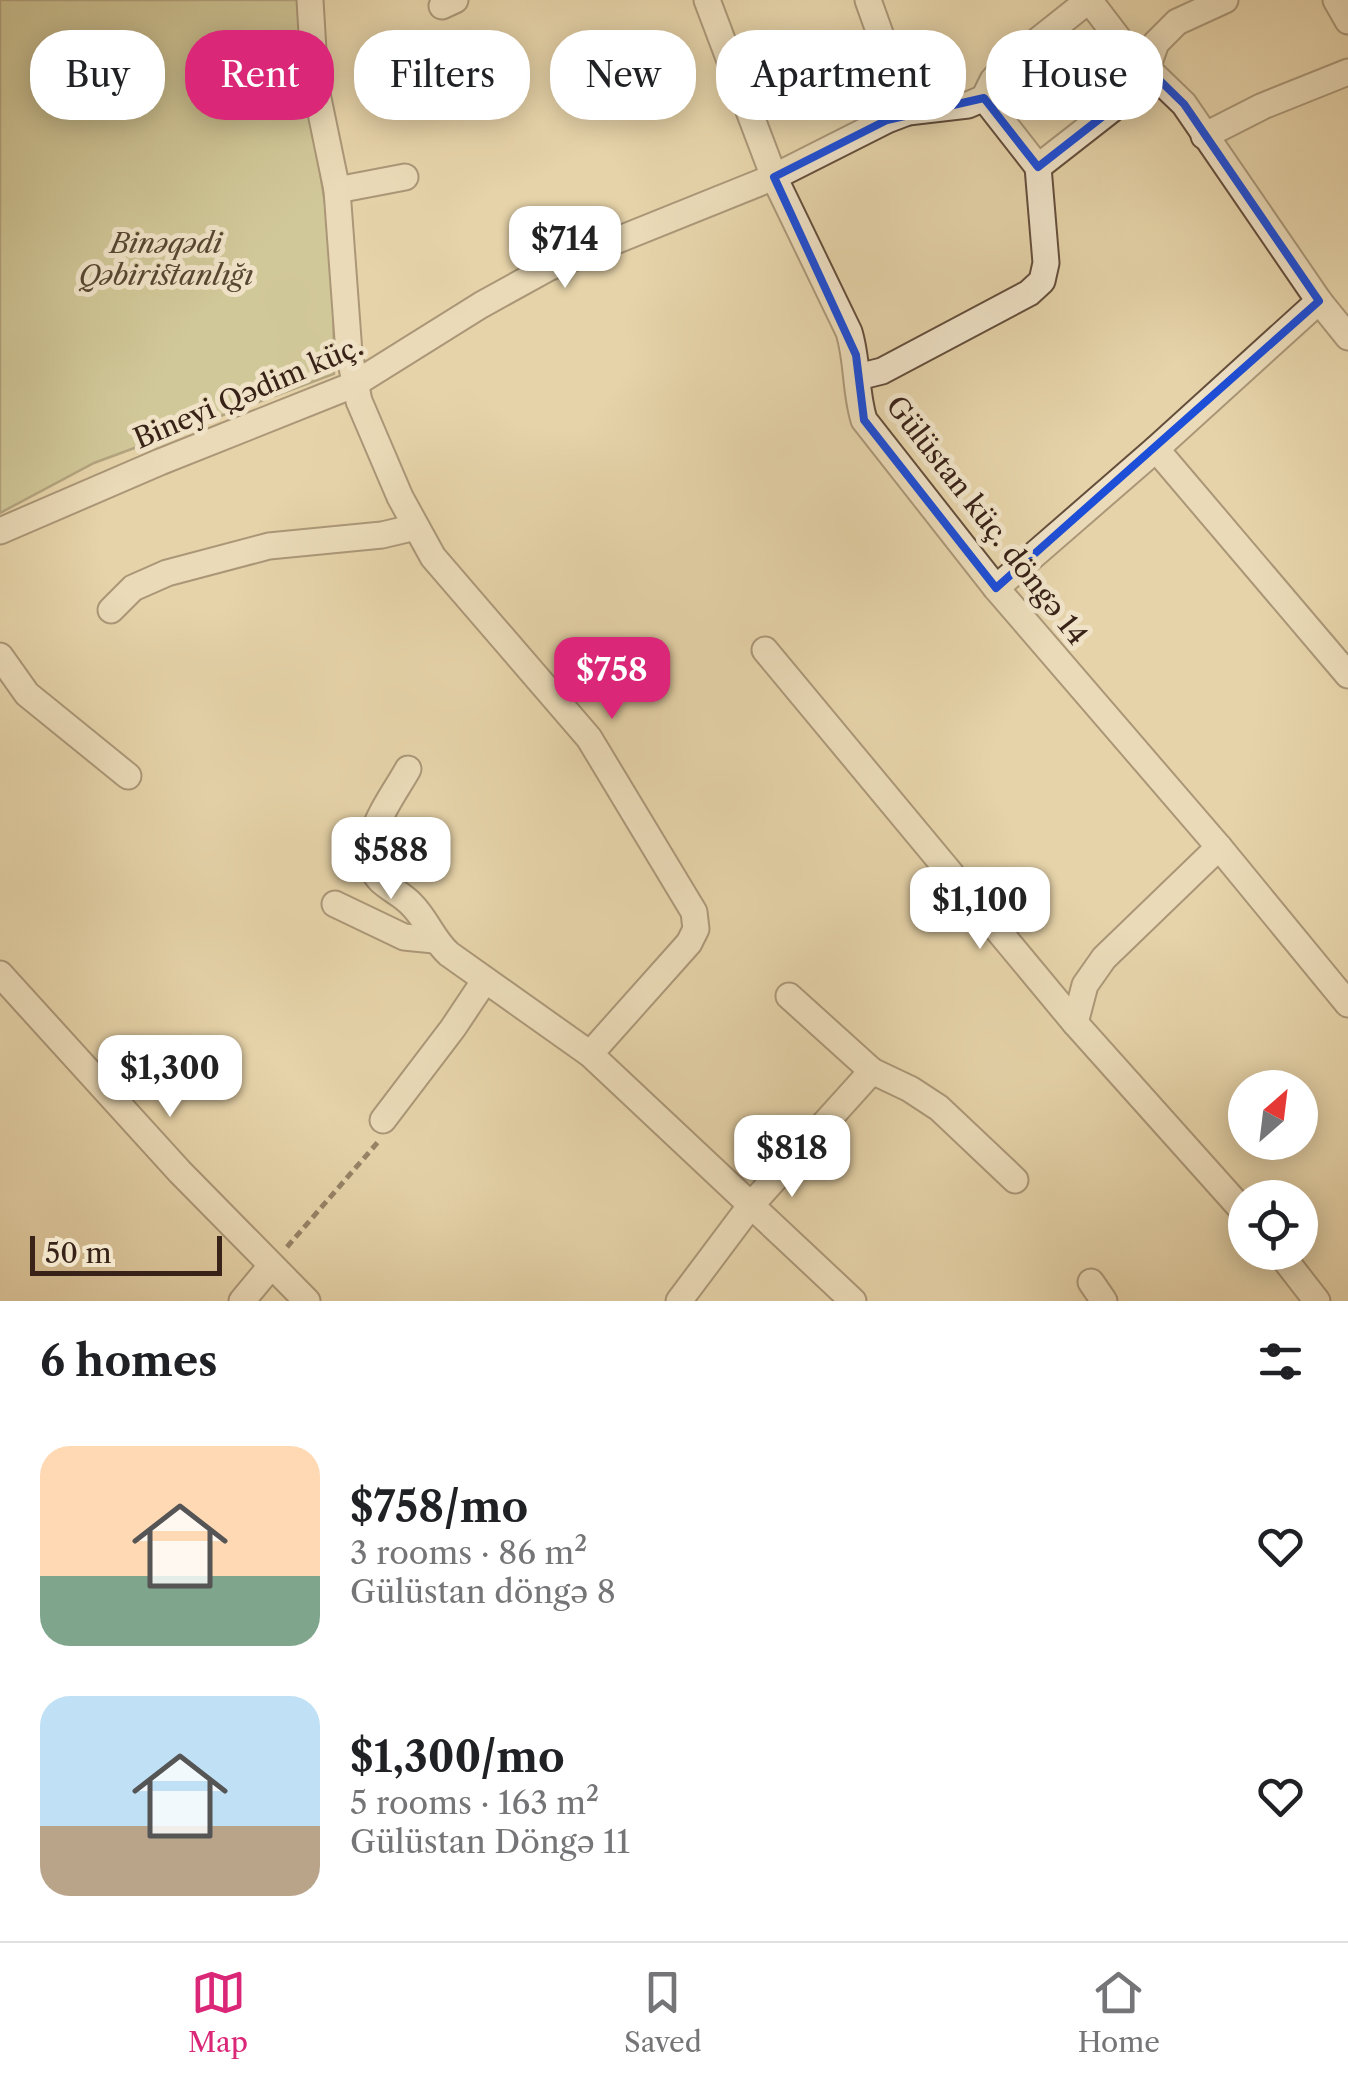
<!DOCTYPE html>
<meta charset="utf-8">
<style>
:root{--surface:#fff;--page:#f6f6f6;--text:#202124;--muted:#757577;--line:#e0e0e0;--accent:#db2777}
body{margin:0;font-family:"Libre Caslon Text",serif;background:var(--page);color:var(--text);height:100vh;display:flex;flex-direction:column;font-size:38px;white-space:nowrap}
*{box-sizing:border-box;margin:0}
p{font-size:32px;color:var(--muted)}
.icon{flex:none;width:55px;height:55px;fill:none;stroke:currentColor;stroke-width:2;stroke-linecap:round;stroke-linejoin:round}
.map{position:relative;height:1301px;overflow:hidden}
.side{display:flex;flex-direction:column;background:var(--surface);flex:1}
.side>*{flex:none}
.hud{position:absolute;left:30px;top:30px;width:1290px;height:90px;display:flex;gap:20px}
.needle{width:65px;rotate:28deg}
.fabs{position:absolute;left:1228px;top:1070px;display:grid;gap:20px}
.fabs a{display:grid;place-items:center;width:90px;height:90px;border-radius:50%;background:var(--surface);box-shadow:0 5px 25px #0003;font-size:50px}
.scale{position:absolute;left:30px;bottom:25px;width:192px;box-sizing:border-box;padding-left:10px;border:5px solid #392217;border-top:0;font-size:28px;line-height:35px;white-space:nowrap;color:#392217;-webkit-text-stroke:8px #efe2c7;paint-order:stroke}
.price{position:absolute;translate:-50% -85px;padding:0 22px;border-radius:20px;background:#fff;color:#222;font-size:32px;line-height:65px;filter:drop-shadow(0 2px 5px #0008)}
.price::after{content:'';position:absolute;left:50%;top:60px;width:30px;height:22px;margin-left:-15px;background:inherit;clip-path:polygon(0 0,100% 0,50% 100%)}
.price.current{background:var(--accent);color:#fff}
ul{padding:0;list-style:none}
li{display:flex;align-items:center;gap:30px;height:250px;padding:0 40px}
li span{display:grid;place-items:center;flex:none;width:280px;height:200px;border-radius:30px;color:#555}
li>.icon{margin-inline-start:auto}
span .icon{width:120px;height:120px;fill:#fffc;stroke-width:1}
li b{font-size:42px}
h2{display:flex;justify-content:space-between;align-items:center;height:120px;padding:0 40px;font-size:42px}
.chip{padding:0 35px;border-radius:40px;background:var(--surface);box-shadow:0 5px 25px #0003;font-size:35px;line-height:90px}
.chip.current{background:var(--accent);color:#fff}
.tabs{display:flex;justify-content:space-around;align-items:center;height:140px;border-top:2px solid var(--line);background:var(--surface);font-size:28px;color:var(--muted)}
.tabs a{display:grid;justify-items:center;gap:5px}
.tabs .current{color:var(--accent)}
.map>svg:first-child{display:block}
</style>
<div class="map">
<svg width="1348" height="1301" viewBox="0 0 1348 1301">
<rect width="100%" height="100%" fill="#e6d3a9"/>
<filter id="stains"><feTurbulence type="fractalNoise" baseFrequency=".002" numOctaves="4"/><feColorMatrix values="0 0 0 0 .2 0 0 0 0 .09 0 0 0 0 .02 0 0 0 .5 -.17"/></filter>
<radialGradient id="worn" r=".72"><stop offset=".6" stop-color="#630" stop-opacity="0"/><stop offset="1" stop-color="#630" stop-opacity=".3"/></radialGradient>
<polygon fill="#b8bb86" stroke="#786e4e" stroke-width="2.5" points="0,0 301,0 300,48 333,253 334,374 94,463 0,513"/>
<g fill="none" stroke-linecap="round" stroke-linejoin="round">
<g stroke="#644e3c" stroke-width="29">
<g id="street">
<polyline points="310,0 315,84 337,190 349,353 359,401 400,497 433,557 589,738 694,912 696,929 689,943 590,1054"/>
<path d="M707 0 774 177 849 332C858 361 855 391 864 420L996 588 1219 847 1348 1004"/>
<polyline points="868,0 908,112"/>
<polyline points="1336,0 1348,21"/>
<polyline points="442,6 455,0"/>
<polyline points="984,98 1038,167"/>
<polyline points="1204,136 1263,106 1348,72"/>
<polyline points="337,190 405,177"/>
<polyline points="858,377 882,371 1029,293 1042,281 1046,263 1038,167 1116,106 1147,68 1156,43 1177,22 1225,0"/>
<polyline points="1156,449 1348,675"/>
<polyline points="0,531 160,462 353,385 481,305 548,268 774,177 887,120 908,112 968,105 984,98 993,80 1006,66 1089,0 1125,47 1184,104 1319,301 1348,337"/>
<polyline points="996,588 1156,449 1319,301"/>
<polyline points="111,610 133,588 167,573 269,546 382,535 416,527"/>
<polyline points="765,650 1075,1023 1245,1213"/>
<polyline points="0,656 27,694 128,776"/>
<path d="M408 769C391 800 350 849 381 881 391 890 403 895 412 905 427 920 433 940 449 954L590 1054 853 1301"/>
<polyline points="335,904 404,937 434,940"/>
<polyline points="0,974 180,1172 307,1301"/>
<polyline points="789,996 872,1071 910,1089 939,1108 1015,1180"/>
<polyline points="1075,1023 1085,985 1104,958 1219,847"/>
<polyline points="383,1120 453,1028 485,980"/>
<polyline points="1279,1252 1317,1301"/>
<polyline points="1091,1282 1104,1301"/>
<polyline points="242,1301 271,1266"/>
<polyline points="679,1301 751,1205 872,1071"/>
</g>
</g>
<polyline stroke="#392217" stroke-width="5" stroke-dasharray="8 5" stroke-linecap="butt" points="287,1247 378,1142"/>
<use href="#street" stroke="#efe2c7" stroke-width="25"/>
</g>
<path d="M0 0H1348V1301H0ZM1147 68 1184 104 1319 301 996 588 864 420 856 355 774 177 887 120 984 98 1038 167 1116 106Z" fill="#e6d3a9" fill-opacity=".55" fill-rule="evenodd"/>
<path fill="none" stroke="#1d4ed8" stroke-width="8" stroke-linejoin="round" d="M1147 68 1184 104 1319 301 996 588 864 420 856 355 774 177 887 120 984 98 1038 167 1116 106Z"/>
<g text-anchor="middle" stroke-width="10" stroke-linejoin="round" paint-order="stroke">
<g font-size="28" font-style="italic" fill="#594833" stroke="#efe2c7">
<text x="166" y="253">Binəqədi<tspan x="166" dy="32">Qəbiristanlığı</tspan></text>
</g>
<g font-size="28" fill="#392217" stroke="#efe2c7">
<text transform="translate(248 392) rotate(-23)" y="10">Bineyi Qədim küç.</text>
<text transform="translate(987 520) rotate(52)" y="10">Gülüstan küç. döngə 14</text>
</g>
</g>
<rect width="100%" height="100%" filter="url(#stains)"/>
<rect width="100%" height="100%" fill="url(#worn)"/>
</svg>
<div class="fabs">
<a><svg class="needle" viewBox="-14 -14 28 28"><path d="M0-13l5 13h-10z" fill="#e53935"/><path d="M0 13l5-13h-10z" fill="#757577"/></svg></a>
<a><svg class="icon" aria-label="locate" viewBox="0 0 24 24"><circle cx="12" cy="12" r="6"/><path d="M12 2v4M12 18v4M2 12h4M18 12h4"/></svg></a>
</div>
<div class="scale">50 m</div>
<b class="price" style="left:565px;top:291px">$714</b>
<b class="price current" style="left:612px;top:722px">$758</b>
<b class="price" style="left:391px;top:902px">$588</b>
<b class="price" style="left:980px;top:952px">$1,100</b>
<b class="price" style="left:170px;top:1120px">$1,300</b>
<b class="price" style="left:792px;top:1200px">$818</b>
<div class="hud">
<a class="chip">Buy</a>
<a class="chip current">Rent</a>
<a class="chip">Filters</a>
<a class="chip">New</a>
<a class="chip">Apartment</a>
<a class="chip">House</a>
</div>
</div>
<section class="side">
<h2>6 homes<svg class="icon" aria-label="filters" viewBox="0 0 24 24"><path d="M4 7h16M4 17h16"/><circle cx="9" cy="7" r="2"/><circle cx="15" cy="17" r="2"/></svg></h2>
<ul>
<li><span style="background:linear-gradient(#ffd9b3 65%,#7fa58c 0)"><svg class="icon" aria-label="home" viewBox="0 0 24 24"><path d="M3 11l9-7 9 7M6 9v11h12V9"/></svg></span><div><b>$758/mo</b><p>3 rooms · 86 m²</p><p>Gülüstan döngə 8</p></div><svg class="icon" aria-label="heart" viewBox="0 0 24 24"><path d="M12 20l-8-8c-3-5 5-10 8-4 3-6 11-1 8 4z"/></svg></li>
<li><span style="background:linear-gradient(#bfe0f5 65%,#b9a48a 0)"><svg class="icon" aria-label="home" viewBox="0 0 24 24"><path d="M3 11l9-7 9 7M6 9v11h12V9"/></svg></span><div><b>$1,300/mo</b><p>5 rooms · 163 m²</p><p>Gülüstan Döngə 11</p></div><svg class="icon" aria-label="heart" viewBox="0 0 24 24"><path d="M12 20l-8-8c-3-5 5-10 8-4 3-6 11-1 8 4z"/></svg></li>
</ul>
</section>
<nav class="tabs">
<a class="current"><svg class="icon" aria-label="map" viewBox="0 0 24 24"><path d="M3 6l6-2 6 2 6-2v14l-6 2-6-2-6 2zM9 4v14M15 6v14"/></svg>Map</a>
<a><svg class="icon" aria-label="saved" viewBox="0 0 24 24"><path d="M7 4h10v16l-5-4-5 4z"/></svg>Saved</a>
<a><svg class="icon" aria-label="home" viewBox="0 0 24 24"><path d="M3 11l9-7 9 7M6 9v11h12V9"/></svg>Home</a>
</nav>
